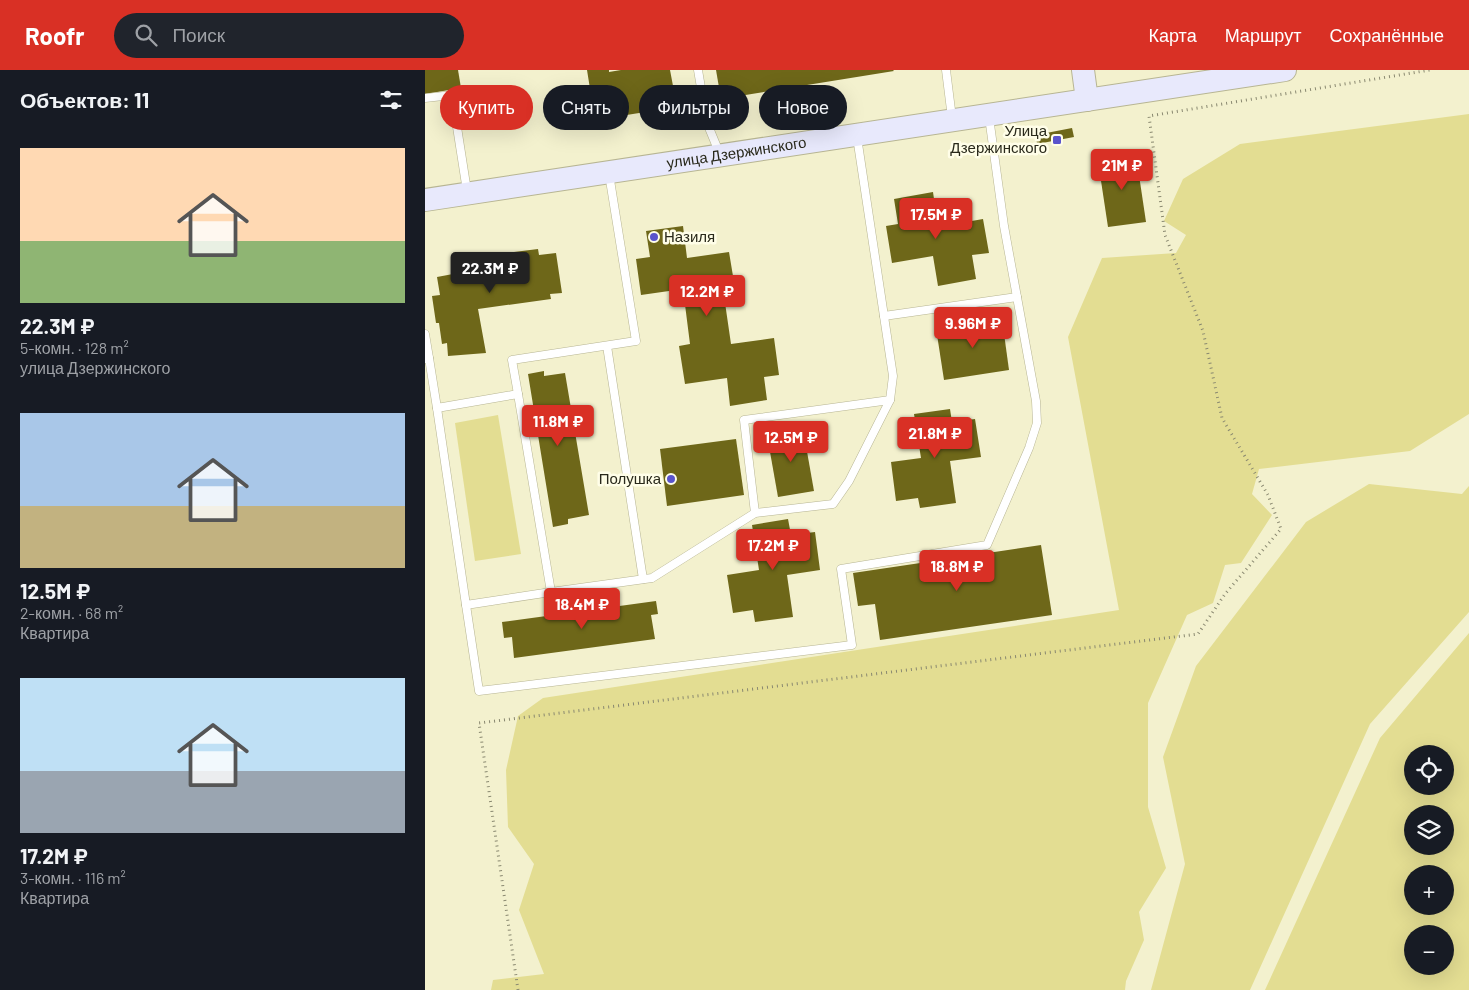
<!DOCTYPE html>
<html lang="ru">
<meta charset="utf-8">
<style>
:root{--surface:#171b24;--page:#20242c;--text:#f1f3f6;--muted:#9ea1a6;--accent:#d93025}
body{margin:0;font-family:Barlow,sans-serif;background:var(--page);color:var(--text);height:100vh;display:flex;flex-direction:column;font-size:19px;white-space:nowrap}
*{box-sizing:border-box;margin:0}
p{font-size:16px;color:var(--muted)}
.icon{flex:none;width:28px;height:28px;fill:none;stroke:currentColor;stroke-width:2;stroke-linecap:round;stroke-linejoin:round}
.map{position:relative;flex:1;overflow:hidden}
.drawer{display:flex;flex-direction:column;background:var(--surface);width:425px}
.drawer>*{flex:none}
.guide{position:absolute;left:15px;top:15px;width:475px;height:45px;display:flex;gap:10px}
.fabs{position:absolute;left:979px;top:675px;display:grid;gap:10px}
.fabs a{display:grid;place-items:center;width:50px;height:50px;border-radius:50%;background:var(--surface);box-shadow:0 5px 20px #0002;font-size:25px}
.price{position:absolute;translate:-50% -42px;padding:0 11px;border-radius:5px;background:var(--accent);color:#fff;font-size:16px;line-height:32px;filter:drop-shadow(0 1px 2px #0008)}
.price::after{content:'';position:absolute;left:50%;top:30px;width:15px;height:11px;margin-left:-8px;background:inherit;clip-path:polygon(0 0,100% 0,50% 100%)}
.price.active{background:#222;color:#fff}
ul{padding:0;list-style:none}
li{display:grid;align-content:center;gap:10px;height:265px;padding:0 20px}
li span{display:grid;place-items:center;height:155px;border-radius:0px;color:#555}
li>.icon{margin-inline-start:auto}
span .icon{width:90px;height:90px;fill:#fffc;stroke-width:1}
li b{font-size:21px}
h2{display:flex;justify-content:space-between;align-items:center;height:60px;padding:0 20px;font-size:21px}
.chip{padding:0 18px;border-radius:22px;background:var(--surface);box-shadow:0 5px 20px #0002;font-size:18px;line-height:45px}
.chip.active{background:var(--accent);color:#fff}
header{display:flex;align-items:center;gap:30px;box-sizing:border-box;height:70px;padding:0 25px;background:var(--accent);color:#fff}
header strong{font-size:24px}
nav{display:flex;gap:28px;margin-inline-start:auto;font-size:18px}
.search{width:350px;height:45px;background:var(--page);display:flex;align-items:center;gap:12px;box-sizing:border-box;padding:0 18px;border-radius:28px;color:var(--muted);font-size:19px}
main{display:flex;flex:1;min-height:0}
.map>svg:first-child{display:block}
</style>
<header>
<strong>Roofr</strong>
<div class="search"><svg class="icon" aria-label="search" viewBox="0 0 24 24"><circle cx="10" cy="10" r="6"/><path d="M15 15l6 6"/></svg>Поиск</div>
<nav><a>Карта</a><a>Маршрут</a><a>Сохранённые</a></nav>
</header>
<main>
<section class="drawer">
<h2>Объектов: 11<svg class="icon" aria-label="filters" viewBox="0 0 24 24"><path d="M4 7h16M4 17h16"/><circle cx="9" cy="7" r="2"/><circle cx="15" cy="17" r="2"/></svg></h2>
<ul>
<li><span style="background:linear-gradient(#ffd9b3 60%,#8fb573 0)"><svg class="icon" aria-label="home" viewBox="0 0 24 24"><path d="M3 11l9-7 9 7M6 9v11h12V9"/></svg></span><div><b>22.3M ₽</b><p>5-комн. · 128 m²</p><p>улица Дзержинского</p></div></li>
<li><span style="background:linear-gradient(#a9c7e8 60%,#c2b280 0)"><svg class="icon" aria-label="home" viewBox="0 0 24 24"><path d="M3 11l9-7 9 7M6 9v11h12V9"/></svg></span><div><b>12.5M ₽</b><p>2-комн. · 68 m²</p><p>Квартира</p></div></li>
<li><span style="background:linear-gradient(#bfe0f5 60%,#9aa5b1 0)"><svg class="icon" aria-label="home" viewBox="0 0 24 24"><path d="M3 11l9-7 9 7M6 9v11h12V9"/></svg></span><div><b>17.2M ₽</b><p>3-комн. · 116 m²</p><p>Квартира</p></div></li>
</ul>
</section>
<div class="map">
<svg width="1044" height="920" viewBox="0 0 1044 920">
<rect width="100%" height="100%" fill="#f3f1ce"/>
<g fill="#e3dd92" fill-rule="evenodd">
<polygon points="1044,44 1044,344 985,381 834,399 827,424 847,445 816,493 800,495 788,533 762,545 723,633 723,737 741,798 714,842 719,870 701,911 700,920 66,920 68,910 119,904 94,840 109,794 83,757 81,700 93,646 118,628 694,540 643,267 677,188 751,183 761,165 739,151 758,109 815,74"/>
<polygon points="73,345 96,484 50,491 30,353"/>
<polygon points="944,414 1037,424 1044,416 1044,542 945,654 825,920 726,920 760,794 738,687 771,596 881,452"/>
<path d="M1044 563V920H840L955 668ZM988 684H1020V716H988ZM988 744H1020V776H988ZM988 804H1020V836H988ZM988 864H1020V896H988Z"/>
</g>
<g fill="#6e6719">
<polygon points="0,0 33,0 36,18 0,24"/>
<polygon points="162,0 184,0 184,2 196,0 245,0 252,37 170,50"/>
<polygon points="291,0 468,0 469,1 296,29"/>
<polygon points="647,58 649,67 612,74 611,65"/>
<polygon points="711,85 721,152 683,157 673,91"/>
<polygon points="508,122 513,157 558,149 564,183 547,185 551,209 513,216 508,186 467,193 461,156 473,154 469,129"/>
<polygon points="258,156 262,188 304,182 310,218 298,219 306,274 349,268 354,305 339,307 342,330 305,336 302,308 260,314 254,276 265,274 258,219 216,225 211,189 225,187 221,161"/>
<polygon points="113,179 114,185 131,183 137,223 125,224 126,229 53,239 61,283 23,286 22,273 17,274 14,253 11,253 7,226 15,225 12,207 28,204 27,197 74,190 73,184"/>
<polygon points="577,249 584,300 519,310 511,258"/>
<polygon points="119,301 119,306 140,303 164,445 143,449 143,454 128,457 103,304"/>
<polygon points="525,339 527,352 550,349 556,387 525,391 531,433 495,438 493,428 471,431 466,392 496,388 489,344"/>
<polygon points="378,359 389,421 353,427 342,365"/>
<polygon points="311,369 319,425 242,436 235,379"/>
<polygon points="363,449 366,465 390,462 395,500 362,505 368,547 330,552 328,540 308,543 302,505 334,500 327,455"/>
<polygon points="616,475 627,545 455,570 450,534 433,536 428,503"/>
<polygon points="231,531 233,544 226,545 230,569 89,588 87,567 79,568 77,552"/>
</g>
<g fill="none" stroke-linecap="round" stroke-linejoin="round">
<g stroke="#b7b593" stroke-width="9">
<g id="lane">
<polyline points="273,0 282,53 294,82"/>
<polyline points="521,0 527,48"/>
<polyline points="0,28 27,25 42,121"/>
<polyline points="459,246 592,227"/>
<polyline points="0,264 4,288 0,289"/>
<polyline points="182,276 218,509"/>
<polyline points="4,288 12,338 93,324 126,522 227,508 330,443 408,434 424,411 465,330"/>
<polyline points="93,324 87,290 211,271 184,104"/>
<polyline points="12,338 41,535 126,522"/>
<polyline points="330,443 319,350 465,330 468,306 432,67"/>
<polyline points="41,535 54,621 427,575 416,499 562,475 604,378 612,353 611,331 579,156 564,47"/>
</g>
</g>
<g stroke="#b7b593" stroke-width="24">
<g id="secondary">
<polyline points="658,0 662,30"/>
<path id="s1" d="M0 130 860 0"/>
</g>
</g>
<polyline stroke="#898870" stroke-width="3" stroke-dasharray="1 4" stroke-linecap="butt" points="93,920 54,653 773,564 800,524 856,459 843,425 797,348 778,261 740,165 724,46 1005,0"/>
<use href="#lane" stroke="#fff" stroke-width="8"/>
<use href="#secondary" stroke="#e8e9fc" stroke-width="22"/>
</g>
<g fill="#5a54cc" stroke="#fffee8" stroke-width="2">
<rect x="627" y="65" width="10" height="10" rx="2.5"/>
<circle cx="229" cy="167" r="5"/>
<circle cx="246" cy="409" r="5"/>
</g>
<g text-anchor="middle" stroke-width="5" stroke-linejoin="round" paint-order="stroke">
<g font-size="15" fill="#29291b" stroke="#fffee8" text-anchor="end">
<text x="622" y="66">Улица<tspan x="622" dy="17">Дзержинского</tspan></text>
<text x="239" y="172" text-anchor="start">Назиля</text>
<text x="236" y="414">Полушка</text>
</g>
<g font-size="15" fill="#29291b" stroke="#fffee8">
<text dy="5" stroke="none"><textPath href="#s1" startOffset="315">улица Дзержинского</textPath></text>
</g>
</g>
</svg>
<div class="fabs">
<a><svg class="icon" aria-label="locate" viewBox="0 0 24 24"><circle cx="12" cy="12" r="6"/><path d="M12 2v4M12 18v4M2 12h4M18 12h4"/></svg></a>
<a><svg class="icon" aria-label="layers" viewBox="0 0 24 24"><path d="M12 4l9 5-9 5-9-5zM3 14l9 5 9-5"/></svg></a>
<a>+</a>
<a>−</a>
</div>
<b class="price" style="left:697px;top:121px">21M ₽</b>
<b class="price" style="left:511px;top:170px">17.5M ₽</b>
<b class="price active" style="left:65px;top:224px">22.3M ₽</b>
<b class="price" style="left:282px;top:247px">12.2M ₽</b>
<b class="price" style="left:548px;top:279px">9.96M ₽</b>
<b class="price" style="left:133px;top:377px">11.8M ₽</b>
<b class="price" style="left:510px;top:389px">21.8M ₽</b>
<b class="price" style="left:366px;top:393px">12.5M ₽</b>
<b class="price" style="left:348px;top:501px">17.2M ₽</b>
<b class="price" style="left:532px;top:522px">18.8M ₽</b>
<b class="price" style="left:157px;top:560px">18.4M ₽</b>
<div class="guide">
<a class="chip active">Купить</a>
<a class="chip">Снять</a>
<a class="chip">Фильтры</a>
<a class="chip">Новое</a>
</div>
</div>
</main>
